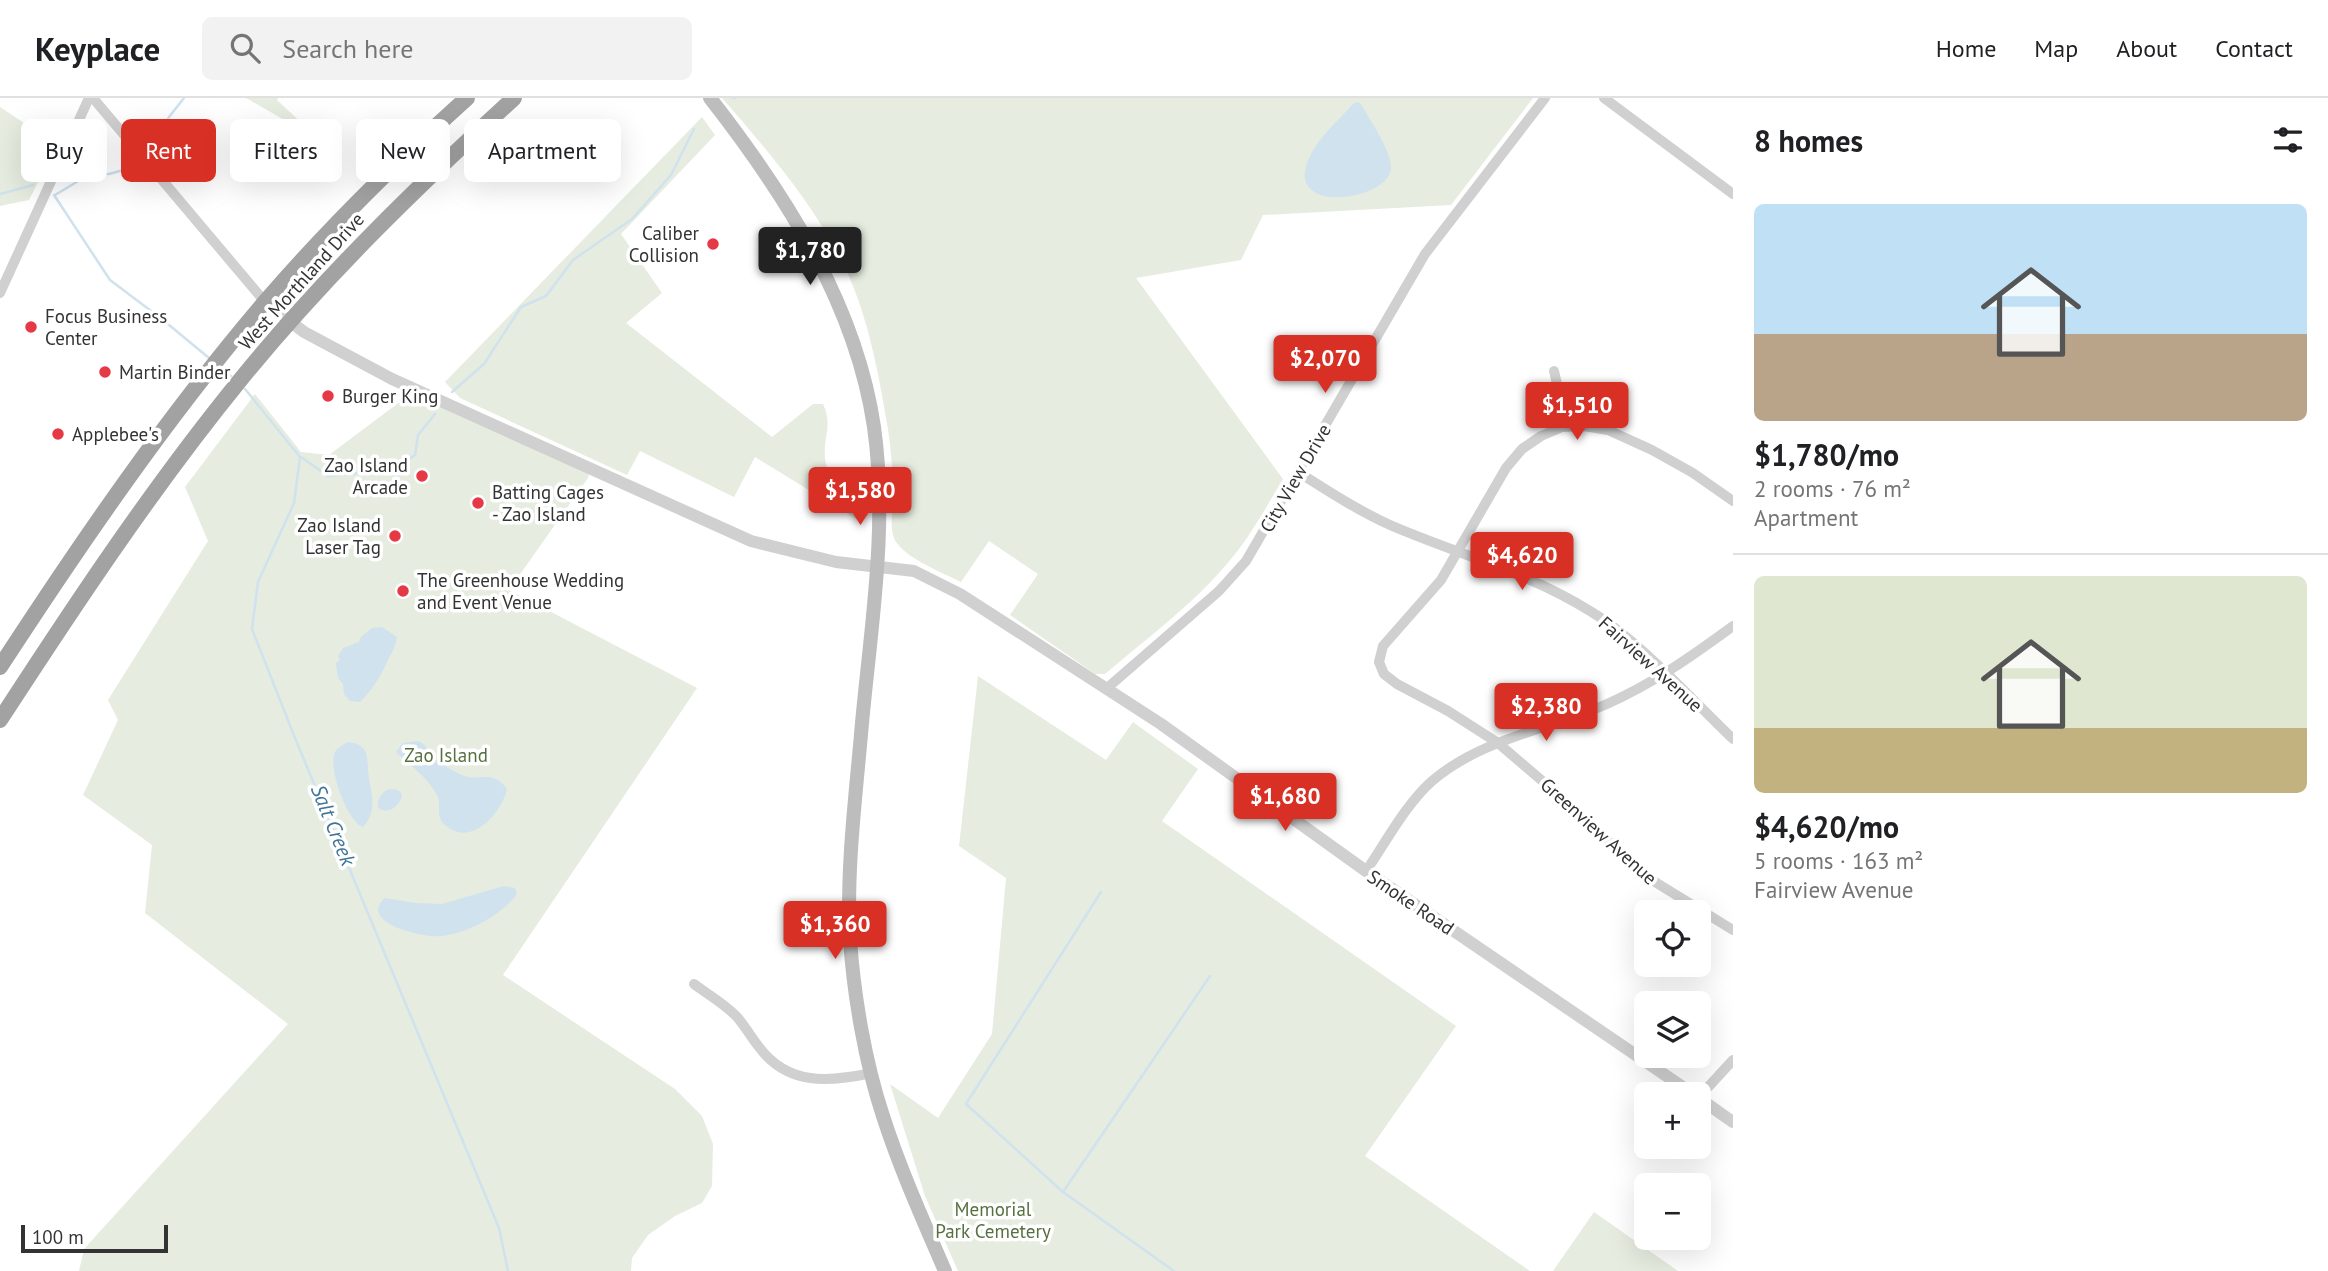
<!DOCTYPE html>
<meta charset="utf-8">
<style>
:root{--surface:#fff;--page:#f2f2f2;--text:#202124;--muted:#757577;--line:#e0e0e0;--accent:#d93025}
body{margin:0;font-family:"PT Sans",sans-serif;background:var(--page);color:var(--text);height:100vh;display:flex;flex-direction:column;font-size:26px;white-space:nowrap}
*{box-sizing:border-box;margin:0}
p{font-size:23px;color:var(--muted)}
.icon{flex:none;width:38px;height:38px;fill:none;stroke:currentColor;stroke-width:2;stroke-linecap:round;stroke-linejoin:round}
.map{position:relative;flex:1;overflow:hidden}
.panel{display:flex;flex-direction:column;background:var(--surface);width:595px}
.panel>*{flex:none}
.banner{position:absolute;left:21px;top:21px;width:665px;height:63px;display:flex;gap:14px}
.fabs{position:absolute;left:1634px;top:802px;display:grid;gap:14px}
.fabs a{display:grid;place-items:center;width:77px;height:77px;border-radius:10px;background:var(--surface);box-shadow:0 7px 28px #0002;font-size:35px}
.scale{position:absolute;left:21px;bottom:18px;width:147px;box-sizing:border-box;padding-left:7px;border:4px solid #333;border-top:0;font-size:19px;line-height:24px;white-space:nowrap;color:#333;-webkit-text-stroke:5px #fff;paint-order:stroke}
.price{position:absolute;translate:-50% -60px;padding:0 16px;border-radius:7px;background:var(--accent);color:#fff;font-size:23px;line-height:46px;filter:drop-shadow(0 2px 4px #0008)}
.price::after{content:'';position:absolute;left:50%;top:42px;width:21px;height:16px;margin-left:-10px;background:inherit;clip-path:polygon(0 0,100% 0,50% 100%)}
.price.current{background:#222;color:#fff}
ul{padding:0;list-style:none}
li{display:grid;align-content:center;gap:14px;height:371px;padding:0 21px}
li+li{border-top:2px solid var(--line)}
li span{display:grid;place-items:center;height:217px;border-radius:10px;color:#555}
li>.icon{margin-inline-start:auto}
span .icon{width:126px;height:126px;fill:#fffc;stroke-width:1}
li b{font-size:30px}
h2{display:flex;justify-content:space-between;align-items:center;height:84px;padding:0 21px;font-size:30px}
.chip{padding:0 24px;border-radius:10px;background:var(--surface);box-shadow:0 7px 28px #0002;font-size:24px;line-height:63px}
.chip.current{background:var(--accent);color:#fff}
header{display:flex;align-items:center;gap:42px;box-sizing:border-box;height:98px;padding:0 35px;background:var(--surface);border-bottom:2px solid var(--line)}
header strong{font-size:33px}
nav{display:flex;gap:38px;margin-inline-start:auto;font-size:24px}
.search{width:490px;height:63px;background:var(--page);display:flex;align-items:center;gap:18px;box-sizing:border-box;padding:0 24px;border-radius:10px;color:var(--muted);font-size:26px}
main{display:flex;flex:1;min-height:0}
.map>svg:first-child{display:block}
</style>
<header>
<strong>Keyplace</strong>
<div class="search"><svg class="icon" aria-label="search" viewBox="0 0 24 24"><circle cx="10" cy="10" r="6"/><path d="M15 15l6 6"/></svg>Search here</div>
<nav><a>Home</a><a>Map</a><a>About</a><a>Contact</a></nav>
</header>
<main>
<div class="map">
<svg width="1733" height="1173" viewBox="0 0 1733 1173">
<rect width="100%" height="100%" fill="#fff"/>
<g fill="#e6ecdf">
<polygon points="246,0 278,0 277,2 306,29 293,27"/>
<path d="M722 0H1533L1451 107 1263 117 1241 162 1136 180 1283 381C1265 411 1249 441 1226 467 1191 508 1146 541 1105 576H1095L1010 517 1038 476 989 443 961 484C942 474 898 458 893 437 890 425 893 408 893 395 893 373 891 353 888 331 879 278 869 221 846 172 816 108 768 53 722 0Z"/>
<polygon points="0,9 57,47 29,102 0,108"/>
<path d="M702 19 715 37 621 136 662 195 626 225 772 339 813 306H823C833 327 823 339 825 360 826 380 850 398 863 413L861 424 755 359 734 399 640 353 627 377 460 300 445 284Z"/>
<polygon points="413,294 589,376 588,380 509,492 697,590 503,877 675,991 702,1018 713,1046 712,1088 702,1105 675,1118 648,1137 632,1160 631,1173 79,1173 84,1151 288,926 145,815 152,747 83,697 118,622 108,602 208,443 185,389 255,296 301,354 329,357"/>
<polygon points="978,578 1106,662 1133,624 1198,671 1162,723 1456,928 1365,1058 1530,1173 958,1173 925,1098 890,986 938,1020 992,936 1006,780 959,748"/>
<polygon points="1594,1114 1678,1173 1553,1173"/>
</g>
<g fill="#cfe2ee">
<path d="M1357 4 1361 6C1369 21 1391 52 1391 69 1392 103 1277 120 1311 56 1320 38 1339 22 1352 7Z"/>
<path d="M382 529 397 539C396 549 390 557 386 566 379 581 372 592 360 604L350 603 344 596 343 586 338 580 336 565 340 562 338 558 343 550 359 544 361 539 372 530Z"/>
<path d="M418 643C427 646 427 653 433 659 440 666 453 673 462 677 480 685 491 670 507 691 501 716 471 750 445 727 435 719 442 707 437 697 429 681 409 666 396 654L403 645Z"/>
<path d="M348 644C354 645 360 646 364 651 369 659 367 671 369 680 372 699 377 713 363 729 348 725 327 669 335 654 338 649 343 647 348 644Z"/>
<path d="M390 691 398 692 402 696C401 708 388 717 378 710 377 701 381 694 390 691Z"/>
<path d="M504 788 515 790 517 796C502 817 468 835 442 838 427 841 356 825 385 800L416 805 442 806Z"/>
</g>
<g fill="none" stroke-linecap="round" stroke-linejoin="round">
<g stroke="#cfe2ee" stroke-width="2.5">
<polyline points="733,0 735,0"/>
<polyline points="143,56 154,47 169,19 184,0"/>
<polyline points="0,96 33,87"/>
<polyline points="54,97 110,182 163,222 209,260"/>
<polyline points="55,97 90,76 109,76 127,71 139,61"/>
<polyline points="223,272 231,278"/>
<polyline points="245,291 300,359 294,405 258,484 252,531 295,640 499,1130 508,1173"/>
<polyline points="452,294 484,266 521,209 546,198 573,162 632,121 671,77 694,31"/>
<polyline points="301,359 328,378 379,373 401,367 415,357 418,337 435,316"/>
<polyline points="1101,794 966,1006 1063,1094 1174,1173"/>
<polyline points="1063,1094 1210,878"/>
</g>
<g stroke="#d0d0d0" stroke-width="10">
<polyline points="93,0 265,204"/>
<polyline points="1604,0 1733,96"/>
<polyline points="0,195 89,0"/>
<polyline points="1554,273 1563,312 1562,329"/>
<path d="M1298 374C1328 393 1357 412 1390 427 1457 456 1528 474 1590 513 1640 543 1690 600 1733 641"/>
<polyline points="1733,403 1693,375 1652,352 1608,332 1584,328 1562,329 1541,338 1522,351 1506,370 1441,482 1383,548 1379,564 1384,576 1397,586 1448,613 1498,645 1554,693 1647,779 1733,832"/>
<polyline points="1106,591 1219,493 1246,463 1425,156 1545,0"/>
<path d="M1366 773C1386 744 1406 706 1432 683 1481 641 1549 631 1607 606 1654 585 1692 558 1733 528"/>
<path d="M694 886C707 896 725 906 737 919 745 928 751 939 759 949 788 988 829 984 872 975"/>
<polyline points="1699,999 1733,962"/>
</g>
<g stroke="#d0d0d0" stroke-width="12">
<polyline points="265,204 304,234 392,281 751,443 836,464 914,473 960,496 1161,626 1366,773 1693,996"/>
<polyline points="1699,1000 1733,1024"/>
</g>
<path stroke="#bdbdbd" stroke-width="14" d="M710 0C785 96 856 206 874 329 888 427 871 528 862 625 856 697 846 770 850 842 854 898 865 964 883 1018 900 1071 923 1122 945 1173"/>
<g stroke="#a2a2a2" stroke-width="16">
<path d="M0 569C82 443 167 319 265 204 327 132 396 64 467 0"/>
<path d="M0 622C76 505 153 389 241 281 324 179 418 88 514 0"/>
</g>
</g>
<g fill="#e63946" stroke="#fff" stroke-width="2.5">
<circle cx="713" cy="146" r="7"/>
<circle cx="31" cy="229" r="7"/>
<circle cx="105" cy="274" r="7"/>
<circle cx="328" cy="298" r="7"/>
<circle cx="58" cy="336" r="7"/>
<circle cx="422" cy="378" r="7"/>
<circle cx="478" cy="405" r="7"/>
<circle cx="395" cy="438" r="7"/>
<circle cx="403" cy="493" r="7"/>
</g>
<g text-anchor="middle" stroke-width="7" stroke-linejoin="round" paint-order="stroke">
<g font-size="19" fill="#333" stroke="#fff" text-anchor="start">
<text x="699" y="142" text-anchor="end">Caliber<tspan x="699" dy="22">Collision</tspan></text>
<text x="45" y="225">Focus Business<tspan x="45" dy="22">Center</tspan></text>
<text x="119" y="281">Martin Binder</text>
<text x="342" y="305">Burger King</text>
<text x="72" y="343">Applebee's</text>
<text x="408" y="374" text-anchor="end">Zao Island<tspan x="408" dy="22">Arcade</tspan></text>
<text x="492" y="401">Batting Cages<tspan x="492" dy="22">- Zao Island</tspan></text>
<text x="381" y="434" text-anchor="end">Zao Island<tspan x="381" dy="22">Laser Tag</tspan></text>
<text x="417" y="489">The Greenhouse Wedding<tspan x="417" dy="22">and Event Venue</tspan></text>
</g>
<g font-size="19" fill="#333" stroke="#fff">
<text transform="translate(301 183) rotate(-48)" y="7">West Morthland Drive</text>
<text transform="translate(1295 380) rotate(-60)" y="7">City View Drive</text>
<text transform="translate(1651 566) rotate(42)" y="7">Fairview Avenue</text>
<text transform="translate(1599 733) rotate(42)" y="7">Greenview Avenue</text>
<text transform="translate(1411 804) rotate(34)" y="7">Smoke Road</text>
</g>
<g font-size="19" fill="#56703f" stroke="#fff">
<text x="446" y="664">Zao Island</text>
<text x="993" y="1118">Memorial<tspan x="993" dy="22">Park Cemetery</tspan></text>
</g>
<g font-size="21" font-style="italic" fill="#3f7597" stroke="#fff">
<text transform="translate(333 727) rotate(68)" y="7">Salt Creek</text>
</g>
</g>
</svg>
<div class="fabs">
<a><svg class="icon" aria-label="locate" viewBox="0 0 24 24"><circle cx="12" cy="12" r="6"/><path d="M12 2v4M12 18v4M2 12h4M18 12h4"/></svg></a>
<a><svg class="icon" aria-label="layers" viewBox="0 0 24 24"><path d="M12 4l9 5-9 5-9-5zM3 14l9 5 9-5"/></svg></a>
<a>+</a>
<a>−</a>
</div>
<div class="scale">100 m</div>
<b class="price current" style="left:810px;top:189px">$1,780</b>
<b class="price" style="left:1325px;top:297px">$2,070</b>
<b class="price" style="left:1577px;top:344px">$1,510</b>
<b class="price" style="left:860px;top:429px">$1,580</b>
<b class="price" style="left:1522px;top:494px">$4,620</b>
<b class="price" style="left:1546px;top:645px">$2,380</b>
<b class="price" style="left:1285px;top:735px">$1,680</b>
<b class="price" style="left:835px;top:863px">$1,360</b>
<div class="banner">
<a class="chip">Buy</a>
<a class="chip current">Rent</a>
<a class="chip">Filters</a>
<a class="chip">New</a>
<a class="chip">Apartment</a>
</div>
</div>
<section class="panel">
<h2>8 homes<svg class="icon" aria-label="filters" viewBox="0 0 24 24"><path d="M4 7h16M4 17h16"/><circle cx="9" cy="7" r="2"/><circle cx="15" cy="17" r="2"/></svg></h2>
<ul>
<li><span style="background:linear-gradient(#bfe0f5 60%,#b9a48a 0)"><svg class="icon" aria-label="home" viewBox="0 0 24 24"><path d="M3 11l9-7 9 7M6 9v11h12V9"/></svg></span><div><b>$1,780/mo</b><p>2 rooms · 76 m²</p><p>Apartment</p></div></li>
<li><span style="background:linear-gradient(#dfe7d0 70%,#c2b280 0)"><svg class="icon" aria-label="home" viewBox="0 0 24 24"><path d="M3 11l9-7 9 7M6 9v11h12V9"/></svg></span><div><b>$4,620/mo</b><p>5 rooms · 163 m²</p><p>Fairview Avenue</p></div></li>
</ul>
</section>
</main>
